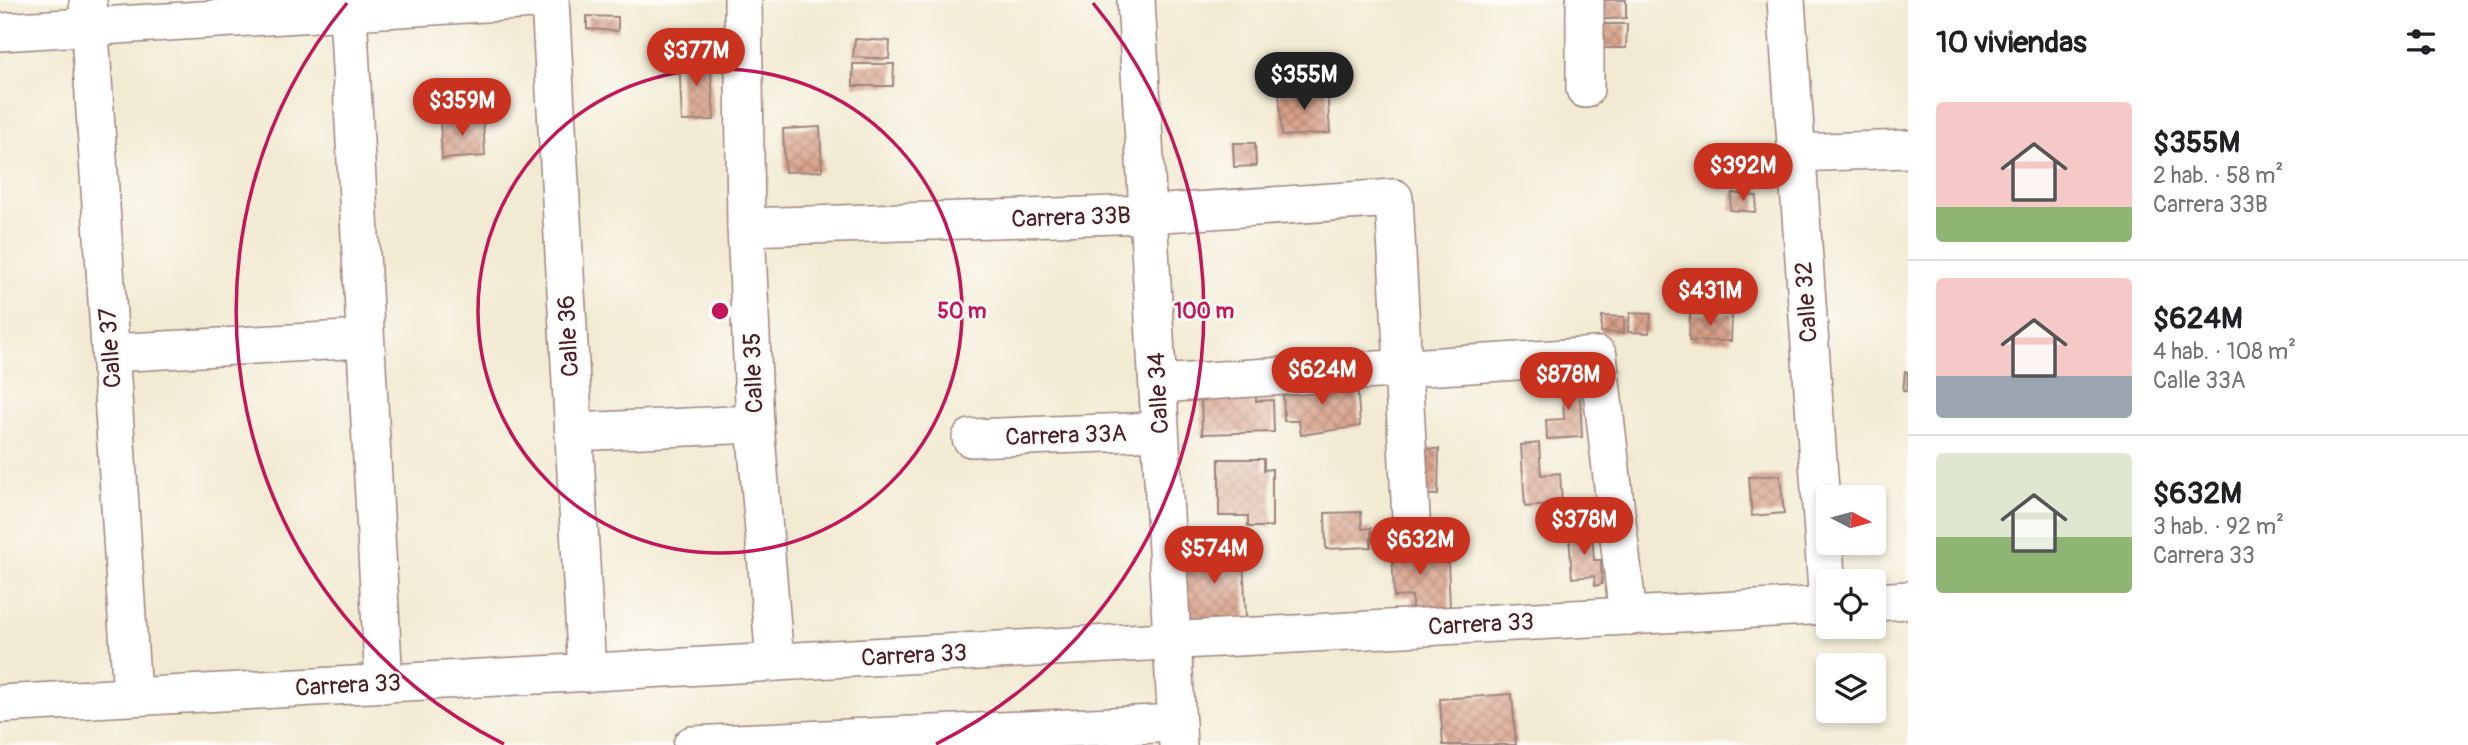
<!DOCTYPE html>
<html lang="es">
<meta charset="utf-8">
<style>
:root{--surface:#fff;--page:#f2f2f2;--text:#202124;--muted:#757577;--line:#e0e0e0;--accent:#c8321e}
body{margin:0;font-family:Pangolin,sans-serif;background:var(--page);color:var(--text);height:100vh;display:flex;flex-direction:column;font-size:26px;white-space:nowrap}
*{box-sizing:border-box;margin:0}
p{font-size:23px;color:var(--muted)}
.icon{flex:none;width:38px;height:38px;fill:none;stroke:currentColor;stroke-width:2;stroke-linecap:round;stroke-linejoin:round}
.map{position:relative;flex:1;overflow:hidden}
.side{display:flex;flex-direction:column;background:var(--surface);width:560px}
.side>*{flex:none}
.needle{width:46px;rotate:96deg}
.buttons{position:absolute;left:1816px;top:485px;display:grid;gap:14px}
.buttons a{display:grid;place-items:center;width:70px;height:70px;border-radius:7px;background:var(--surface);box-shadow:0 4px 10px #0003;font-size:35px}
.price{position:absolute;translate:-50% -60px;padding:0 16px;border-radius:24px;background:var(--accent);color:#fff;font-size:23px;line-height:46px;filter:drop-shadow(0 2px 4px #0008)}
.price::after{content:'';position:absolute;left:50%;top:42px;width:21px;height:16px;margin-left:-10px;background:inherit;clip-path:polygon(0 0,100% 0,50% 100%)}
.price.selected{background:#222;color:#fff}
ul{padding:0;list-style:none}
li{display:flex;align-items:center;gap:21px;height:175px;padding:0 28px}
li+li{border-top:2px solid var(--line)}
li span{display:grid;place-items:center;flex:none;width:196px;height:140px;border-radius:7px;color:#555}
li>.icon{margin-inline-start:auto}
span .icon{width:84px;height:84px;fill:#fffc;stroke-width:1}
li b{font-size:30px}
h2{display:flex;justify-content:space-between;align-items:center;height:84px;padding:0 28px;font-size:30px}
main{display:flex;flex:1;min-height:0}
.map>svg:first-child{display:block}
</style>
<main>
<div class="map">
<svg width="1908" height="745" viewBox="0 0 1908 745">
<defs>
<pattern id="building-cross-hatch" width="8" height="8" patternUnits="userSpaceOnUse" patternTransform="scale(1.75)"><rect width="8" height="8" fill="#d8a088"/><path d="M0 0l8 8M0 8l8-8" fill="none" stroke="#b1826f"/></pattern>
</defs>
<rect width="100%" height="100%" fill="#fdfcf7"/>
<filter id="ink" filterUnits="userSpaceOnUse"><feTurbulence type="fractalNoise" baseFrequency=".0143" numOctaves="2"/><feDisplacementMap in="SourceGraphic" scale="14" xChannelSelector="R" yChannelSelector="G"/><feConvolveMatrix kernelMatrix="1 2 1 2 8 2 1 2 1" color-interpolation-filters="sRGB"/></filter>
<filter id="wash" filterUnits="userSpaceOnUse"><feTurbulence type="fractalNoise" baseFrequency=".00686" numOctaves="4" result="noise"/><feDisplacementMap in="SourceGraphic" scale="28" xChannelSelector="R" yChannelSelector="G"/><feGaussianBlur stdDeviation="1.57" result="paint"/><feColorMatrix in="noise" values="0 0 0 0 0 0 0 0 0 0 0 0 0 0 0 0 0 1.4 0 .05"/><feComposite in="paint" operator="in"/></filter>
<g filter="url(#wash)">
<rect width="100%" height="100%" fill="#f2ead2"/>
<g id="blocks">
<g fill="url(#building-cross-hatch)">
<polygon points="1589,0 1626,0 1626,18 1590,20"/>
<polygon points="587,16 618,17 618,31 587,29"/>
<polygon points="1596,24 1627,24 1626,48 1596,48"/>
<polygon points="855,39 890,41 889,59 853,57"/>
<polygon points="710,55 714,120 682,121 679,57"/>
<polygon points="853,64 894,64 893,86 853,86"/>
<polygon points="1327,89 1330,133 1282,136 1279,92"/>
<polygon points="483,117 485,156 442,159 440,120"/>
<polygon points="820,127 822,171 785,172 783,129"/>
<polygon points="1233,143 1255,143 1256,166 1234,167"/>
<polygon points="1732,193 1757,196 1755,212 1730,210"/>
<polygon points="1630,313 1651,314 1649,333 1628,332"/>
<polygon points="1690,314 1732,314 1731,341 1689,341"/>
<polygon points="1602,316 1624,317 1624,333 1601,332"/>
<polygon points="1905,372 1908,372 1908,391 1903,391"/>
<polygon points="1579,374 1582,437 1547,439 1546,420 1564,419 1562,375"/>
<polygon points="1357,382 1360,426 1301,435 1299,421 1284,421 1283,386"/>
<polygon points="1256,390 1256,401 1273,400 1274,432 1202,434 1201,398"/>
<polygon points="1539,443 1541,475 1560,473 1562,504 1525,507 1521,445"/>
<polygon points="1404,448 1439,449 1438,495 1403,494"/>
<polygon points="1219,459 1264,459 1264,470 1272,469 1272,527 1248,527 1248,516 1219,516"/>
<polygon points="1780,475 1784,513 1752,516 1749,477"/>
<polygon points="1361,512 1362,529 1371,528 1371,547 1326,549 1325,513"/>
<polygon points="1592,531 1594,560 1601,560 1602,584 1595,586 1594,576 1572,578 1569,533"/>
<polygon points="1427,542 1428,562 1448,560 1450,609 1412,611 1412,596 1394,597 1392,544"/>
<polygon points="1226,549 1227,558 1243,557 1246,618 1188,621 1184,552"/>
<polygon points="1512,694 1516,745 1443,745 1440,699"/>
</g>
</g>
</g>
<g filter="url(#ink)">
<use href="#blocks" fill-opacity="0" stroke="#9e847e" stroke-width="2"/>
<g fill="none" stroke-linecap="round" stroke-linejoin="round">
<g stroke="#9e847e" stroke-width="40">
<g id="street">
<polyline points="88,0 132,696"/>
<polyline points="550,0 587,673"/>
<polyline points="743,0 746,227 755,424 775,662"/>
<polyline points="1136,0 1178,745"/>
<polyline points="1585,0 1585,89"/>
<polyline points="1786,0 1828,605"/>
<polyline points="348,11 384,684"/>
<polyline points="0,32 536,0"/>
<polyline points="1795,153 1908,149"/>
<polyline points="746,227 1148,214 1394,198 1411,518"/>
<polyline points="111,353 364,339"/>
<polyline points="1158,384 1598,356 1628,616"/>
<polyline points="574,432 755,424"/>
<polyline points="971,438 1160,431"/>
<polyline points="1874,602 1908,600"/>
<polyline points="0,704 1829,605"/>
<polyline points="692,745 1177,723"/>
</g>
</g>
<use href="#street" stroke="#fff" stroke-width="37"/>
</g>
</g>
<g fill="none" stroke="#c2185b" stroke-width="3.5">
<circle cx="720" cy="311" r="242"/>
<path d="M504 744A484 484 0 0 1 347 3M1093 3A484 484 0 0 1 936 744"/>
</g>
<g text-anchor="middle" stroke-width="5" stroke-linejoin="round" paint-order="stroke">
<g font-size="24" fill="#4a1f2b" stroke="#fdfcf7">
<text transform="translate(1071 217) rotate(-2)" y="8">Carrera 33B</text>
<text transform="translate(1806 302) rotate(-94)" y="8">Calle 32</text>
<text transform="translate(568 336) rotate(-93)" y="8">Calle 36</text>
<text transform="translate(110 348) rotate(-94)" y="8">Calle 37</text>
<text transform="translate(753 373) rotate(-92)" y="8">Calle 35</text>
<text transform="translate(1158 393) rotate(-93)" y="8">Calle 34</text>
<text transform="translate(1066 435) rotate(-2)" y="8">Carrera 33A</text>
<text transform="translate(1481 624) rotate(-3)" y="8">Carrera 33</text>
<text transform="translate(914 655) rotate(-3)" y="8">Carrera 33</text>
<text transform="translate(348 685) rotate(-3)" y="8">Carrera 33</text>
</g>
</g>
<circle cx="720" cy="311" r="10" fill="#c2185b" stroke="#fdfcf7" stroke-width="3.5"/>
<g font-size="21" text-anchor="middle" font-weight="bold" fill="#c2185b" stroke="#fdfcf7" stroke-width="5" stroke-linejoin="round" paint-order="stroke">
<text x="962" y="318">50 m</text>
<text x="1204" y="318">100 m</text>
</g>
</svg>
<div class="buttons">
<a><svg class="needle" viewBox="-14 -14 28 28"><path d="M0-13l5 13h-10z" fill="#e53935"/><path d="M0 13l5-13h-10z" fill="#757577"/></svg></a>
<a><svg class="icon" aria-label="locate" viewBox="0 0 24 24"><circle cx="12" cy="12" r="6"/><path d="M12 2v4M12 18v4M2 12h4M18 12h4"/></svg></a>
<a><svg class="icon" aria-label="layers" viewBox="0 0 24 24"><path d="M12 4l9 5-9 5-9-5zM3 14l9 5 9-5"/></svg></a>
</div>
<b class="price" style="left:696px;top:88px">$377M</b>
<b class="price selected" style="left:1304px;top:112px">$355M</b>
<b class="price" style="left:462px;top:138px">$359M</b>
<b class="price" style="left:1743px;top:203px">$392M</b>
<b class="price" style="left:1710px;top:328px">$431M</b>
<b class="price" style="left:1322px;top:407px">$624M</b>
<b class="price" style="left:1568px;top:412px">$878M</b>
<b class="price" style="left:1584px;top:557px">$378M</b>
<b class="price" style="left:1420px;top:577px">$632M</b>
<b class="price" style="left:1214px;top:586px">$574M</b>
</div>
<section class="side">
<h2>10 viviendas<svg class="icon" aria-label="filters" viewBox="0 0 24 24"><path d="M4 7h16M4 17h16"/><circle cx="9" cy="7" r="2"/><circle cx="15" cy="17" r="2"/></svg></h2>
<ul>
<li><span style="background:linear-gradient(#f6c9c9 75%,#8fb573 0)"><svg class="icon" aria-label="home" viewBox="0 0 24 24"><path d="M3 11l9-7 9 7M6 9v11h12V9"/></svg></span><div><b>$355M</b><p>2 hab. · 58 m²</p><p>Carrera 33B</p></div></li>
<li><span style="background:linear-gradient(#f6c9c9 70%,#9aa5b1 0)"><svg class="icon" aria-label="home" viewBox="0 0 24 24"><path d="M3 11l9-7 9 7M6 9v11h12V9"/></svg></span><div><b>$624M</b><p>4 hab. · 108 m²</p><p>Calle 33A</p></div></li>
<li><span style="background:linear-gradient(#dfe7d0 60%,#8fb573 0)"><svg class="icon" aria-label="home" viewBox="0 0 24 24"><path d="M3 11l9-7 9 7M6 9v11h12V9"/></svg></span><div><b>$632M</b><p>3 hab. · 92 m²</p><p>Carrera 33</p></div></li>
</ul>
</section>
</main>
